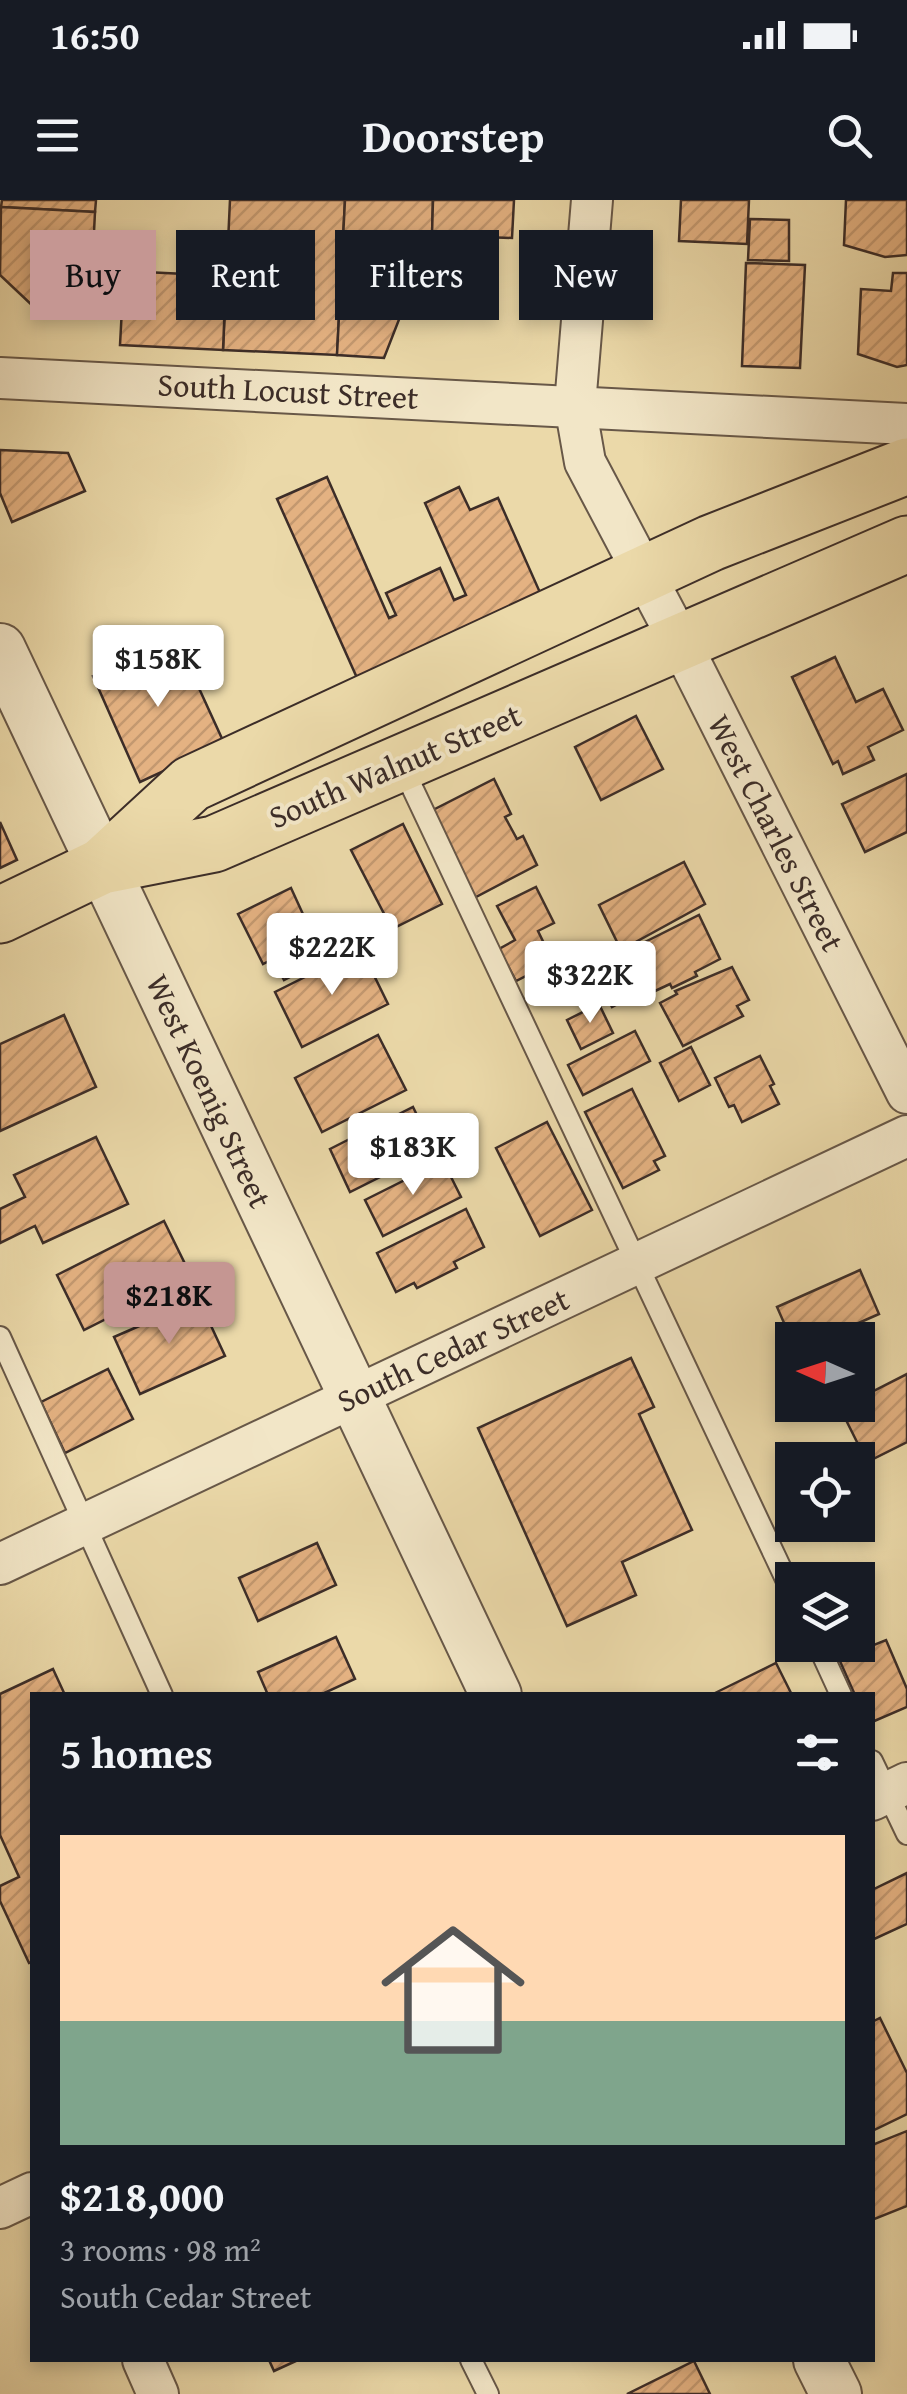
<!DOCTYPE html>
<meta charset="utf-8">
<style>
:root{--surface:#171b24;--page:#242831;--text:#f1f3f6;--muted:#9ea1a6;--accent:#c59692}
body{margin:0;font-family:"Gentium Book Plus",serif;background:var(--page);color:var(--text);height:100vh;display:flex;flex-direction:column;font-size:38px;white-space:nowrap}
*{box-sizing:border-box;margin:0}
p{font-size:32px;color:var(--muted)}
.icon{flex:none;width:55px;height:55px;fill:none;stroke:currentColor;stroke-width:2;stroke-linecap:round;stroke-linejoin:round}
.map{position:relative;flex:1;overflow:hidden}
.sheet{position:absolute;left:30px;top:1492px;width:845px;height:670px;display:flex;flex-direction:column;background:var(--surface);border-radius:0px;box-shadow:0 5px 15px #0003}
.sheet>*{flex:none}
.top-card{position:absolute;left:30px;top:30px;width:848px;height:90px;display:flex;gap:20px}
.needle{width:65px;rotate:273deg}
.controls{position:absolute;left:775px;top:1122px;display:grid;gap:20px}
.controls a{display:grid;place-items:center;width:100px;height:100px;border-radius:0px;background:var(--surface);box-shadow:0 5px 15px #0003;font-size:50px}
.price{position:absolute;translate:-50% -85px;padding:0 22px;border-radius:10px;background:#fff;color:#222;font-size:32px;line-height:65px;filter:drop-shadow(0 2px 5px #0008)}
.price::after{content:'';position:absolute;left:50%;top:60px;width:30px;height:22px;margin-left:-15px;background:inherit;clip-path:polygon(0 0,100% 0,50% 100%)}
.price.active{background:var(--accent);color:#111}
ul{padding:0;list-style:none}
li{display:grid;align-content:center;gap:20px;height:530px;padding:0 30px}
li span{display:grid;place-items:center;height:310px;border-radius:0px;color:#555}
li>.icon{margin-inline-start:auto}
span .icon{width:180px;height:180px;fill:#fffc;stroke-width:1}
li b{font-size:42px}
h2{display:flex;justify-content:space-between;align-items:center;height:120px;padding:0 30px;font-size:42px}
.pill{padding:0 35px;border-radius:0px;background:var(--surface);box-shadow:0 5px 15px #0003;font-size:35px;line-height:90px}
.pill.active{background:var(--accent);color:#111}
.status{display:flex;justify-content:space-between;align-items:center;height:70px;padding:0 50px;background:var(--surface);direction:ltr}
.status svg{height:28px;fill:currentColor}
header{display:flex;justify-content:space-between;align-items:center;height:130px;padding:0 30px;background:var(--surface);font-size:45px;font-weight:700}
.map>svg:first-child{display:block}
</style>
<div class="status"><b>16:50</b><svg viewBox="0 0 49 12"><path d="M0 12V9h3v3zM5 12V6h3v6zM10 12V3h3v9zM15 12V0h3v12zM26 1h20v11H26zM47 4h2v5h-2z"/></svg></div>
<header><svg class="icon" aria-label="menu" viewBox="0 0 24 24"><path d="M4 6h16M4 12h16M4 18h16"/></svg>Doorstep<svg class="icon" aria-label="search" viewBox="0 0 24 24"><circle cx="10" cy="10" r="6"/><path d="M15 15l6 6"/></svg></header>
<div class="map">
<svg width="907" height="2194" viewBox="0 0 907 2194">
<defs>
<pattern id="building-hatch" width="6" height="6" patternUnits="userSpaceOnUse" patternTransform="scale(2.5)"><rect width="6" height="6" fill="#e4b282"/><path d="M-1 1l2-2M0 6l6-6M5 7l2-2" fill="none" stroke="#c49970"/></pattern>
</defs>
<rect width="100%" height="100%" fill="#ebd9a9"/>
<filter id="stains"><feTurbulence type="fractalNoise" baseFrequency=".002" numOctaves="4"/><feColorMatrix values="0 0 0 0 .2 0 0 0 0 .09 0 0 0 0 .02 0 0 0 .5 -.17"/></filter>
<radialGradient id="worn" r=".72"><stop offset=".6" stop-color="#630" stop-opacity="0"/><stop offset="1" stop-color="#630" stop-opacity=".3"/></radialGradient>
<g fill="url(#building-hatch)" stroke="#3c2d28" stroke-width="2.5">
<polygon points="2,0 96,0 95,12 1,7"/>
<polygon points="230,0 345,0 337,155 223,150"/>
<polygon points="345,0 433,0 432,35 384,158 337,155"/>
<polygon points="433,0 514,0 512,38 432,35"/>
<polygon points="681,0 749,0 747,44 679,41"/>
<polygon points="846,0 907,0 907,55 885,57 844,45"/>
<polygon points="1,7 95,12 90,111 35,108 0,75"/>
<polygon points="750,19 789,20 789,61 748,60"/>
<polygon points="746,63 805,65 800,168 742,166"/>
<polygon points="124,71 226,76 223,150 120,145"/>
<polygon points="893,73 907,73 907,165 897,167 858,154 861,89 891,91"/>
<polygon points="0,250 68,253 85,291 12,322 0,293"/>
<polygon points="327,277 389,418 396,415 386,393 440,368 454,400 466,395 425,303 459,287 470,310 498,298 546,406 362,489 277,299"/>
<polygon points="176,438 224,543 140,582 93,476"/>
<polygon points="835,457 856,502 883,489 903,530 868,547 874,560 843,574 838,561 833,564 792,477"/>
<polygon points="636,516 663,569 601,600 575,547"/>
<polygon points="907,574 907,632 865,652 842,604"/>
<polygon points="494,579 511,614 505,617 517,639 523,636 537,665 474,698 431,611"/>
<polygon points="0,622 17,660 0,668"/>
<polygon points="403,624 442,704 392,729 351,650"/>
<polygon points="684,662 705,704 621,750 599,705"/>
<polygon points="536,687 554,723 538,731 553,762 516,781 499,749 515,740 497,706"/>
<polygon points="291,688 318,747 310,751 301,737 315,764 284,780 273,759 263,764 238,714"/>
<polygon points="699,715 720,759 695,772 697,776 672,788 670,784 655,791 633,748"/>
<polygon points="361,749 388,804 302,847 275,792"/>
<polygon points="732,767 749,800 737,806 743,816 683,846 660,803 677,794 675,791"/>
<polygon points="632,770 642,791 612,807 601,785"/>
<polygon points="599,804 613,833 581,849 567,820"/>
<polygon points="64,815 96,887 0,931 0,844"/>
<polygon points="635,831 650,861 583,895 568,865"/>
<polygon points="378,835 406,890 322,932 295,878"/>
<polygon points="691,847 710,885 679,901 660,863"/>
<polygon points="760,856 774,884 770,886 779,904 742,922 734,905 729,907 715,878"/>
<polygon points="632,889 665,956 654,961 659,970 623,988 585,912"/>
<polygon points="413,907 434,950 350,992 330,949"/>
<polygon points="547,922 592,1010 540,1036 496,948"/>
<polygon points="96,937 128,1004 43,1043 35,1026 0,1043 0,1009 25,997 14,975"/>
<polygon points="443,961 461,997 383,1036 365,1000"/>
<polygon points="466,1009 484,1047 454,1062 457,1068 417,1088 414,1083 396,1092 377,1053"/>
<polygon points="164,1021 191,1076 84,1130 57,1075"/>
<polygon points="860,1070 879,1114 820,1140 792,1141 777,1107"/>
<polygon points="199,1100 225,1156 140,1194 114,1137"/>
<polygon points="631,1158 654,1207 639,1214 692,1330 622,1362 636,1395 567,1426 478,1228"/>
<polygon points="108,1169 133,1219 65,1253 41,1202"/>
<polygon points="907,1174 907,1242 867,1262 840,1208 858,1205 858,1199"/>
<polygon points="317,1343 336,1385 258,1421 239,1378"/>
<polygon points="336,1437 355,1479 320,1495 268,1495 258,1472"/>
<polygon points="886,1440 907,1489 907,1507 872,1522 872,1495 855,1495 839,1459"/>
<polygon points="776,1463 792,1495 711,1495"/>
<polygon points="53,1469 65,1495 32,1495 32,1762 29,1763 0,1701 0,1686 19,1677 0,1635 0,1494"/>
<polygon points="907,1673 907,1724 872,1740 872,1690"/>
<polygon points="880,1818 907,1873 907,1914 872,1931 872,1822"/>
<polygon points="907,1931 907,2006 872,2020 872,1945"/>
<polygon points="269,2160 298,2160 274,2171"/>
<polygon points="694,2161 710,2194 627,2194"/>
</g>
<g fill="none" stroke-linecap="round" stroke-linejoin="round">
<g stroke="#685848" stroke-width="24">
<g id="service">
<polyline points="402,566 792,1392"/>
<polyline points="0,1137 162,1495"/>
<polyline points="818,1445 841,1495"/>
<polyline points="872,1561 907,1634"/>
<polyline points="471,2160 488,2194"/>
</g>
</g>
<g stroke="#685848" stroke-width="44">
<g id="minor">
<polyline points="592,0 575,205 585,262 680,442 907,893"/>
<polyline points="0,178 907,224"/>
<polyline points="0,1364 907,936"/>
<polyline points="872,1600 907,1583"/>
<polyline points="0,2008 32,1993"/>
<polyline points="143,2160 158,2194"/>
</g>
</g>
<g stroke="#685848" stroke-width="54">
<g id="tertiary">
<polyline points="0,449 496,1495"/>
<polyline points="819,2160 836,2194"/>
</g>
</g>
<g stroke="#3c2d28" stroke-width="59">
<g id="primary">
<polyline points="102,666 191,584 711,343 907,266"/>
<polyline points="0,715 102,666 214,644 907,344"/>
</g>
</g>
<use href="#service" stroke="#f2e6c7" stroke-width="20"/>
<use href="#minor" stroke="#f2e6c7" stroke-width="40"/>
<use href="#tertiary" stroke="#f2e6c7" stroke-width="50"/>
<use href="#primary" stroke="#ebd9a9" stroke-width="55"/>
</g>
<g text-anchor="middle" stroke-width="8" stroke-linejoin="round" paint-order="stroke">
<g font-size="32" fill="#3c2d28" stroke="#f2e6c7">
<text transform="translate(288 191) rotate(3)" y="11">South Locust Street</text>
<text transform="translate(395 566) rotate(-23)" y="11">South Walnut Street</text>
<text transform="translate(776 633) rotate(63)" y="11">West Charles Street</text>
<text transform="translate(209 891) rotate(65)" y="11">West Koenig Street</text>
<text transform="translate(453 1150) rotate(-25)" y="11">South Cedar Street</text>
</g>
</g>
<rect width="100%" height="100%" filter="url(#stains)"/>
<rect width="100%" height="100%" fill="url(#worn)"/>
</svg>
<div class="controls">
<a><svg class="needle" viewBox="-14 -14 28 28"><path d="M0-13l5 13h-10z" fill="#e53935"/><path d="M0 13l5-13h-10z" fill="#9ea1a6"/></svg></a>
<a><svg class="icon" aria-label="locate" viewBox="0 0 24 24"><circle cx="12" cy="12" r="6"/><path d="M12 2v4M12 18v4M2 12h4M18 12h4"/></svg></a>
<a><svg class="icon" aria-label="layers" viewBox="0 0 24 24"><path d="M12 4l9 5-9 5-9-5zM3 14l9 5 9-5"/></svg></a>
</div>
<b class="price" style="left:158px;top:510px">$158K</b>
<b class="price" style="left:332px;top:798px">$222K</b>
<b class="price" style="left:590px;top:826px">$322K</b>
<b class="price" style="left:413px;top:998px">$183K</b>
<b class="price active" style="left:169px;top:1147px">$218K</b>
<div class="top-card">
<a class="pill active">Buy</a>
<a class="pill">Rent</a>
<a class="pill">Filters</a>
<a class="pill">New</a>
</div>
<section class="sheet">
<h2>5 homes<svg class="icon" aria-label="filters" viewBox="0 0 24 24"><path d="M4 7h16M4 17h16"/><circle cx="9" cy="7" r="2"/><circle cx="15" cy="17" r="2"/></svg></h2>
<ul>
<li><span style="background:linear-gradient(#ffd9b3 60%,#7fa58c 0)"><svg class="icon" aria-label="home" viewBox="0 0 24 24"><path d="M3 11l9-7 9 7M6 9v11h12V9"/></svg></span><div><b>$218,000</b><p>3 rooms · 98 m²</p><p>South Cedar Street</p></div></li>
</ul>
</section>
</div>
